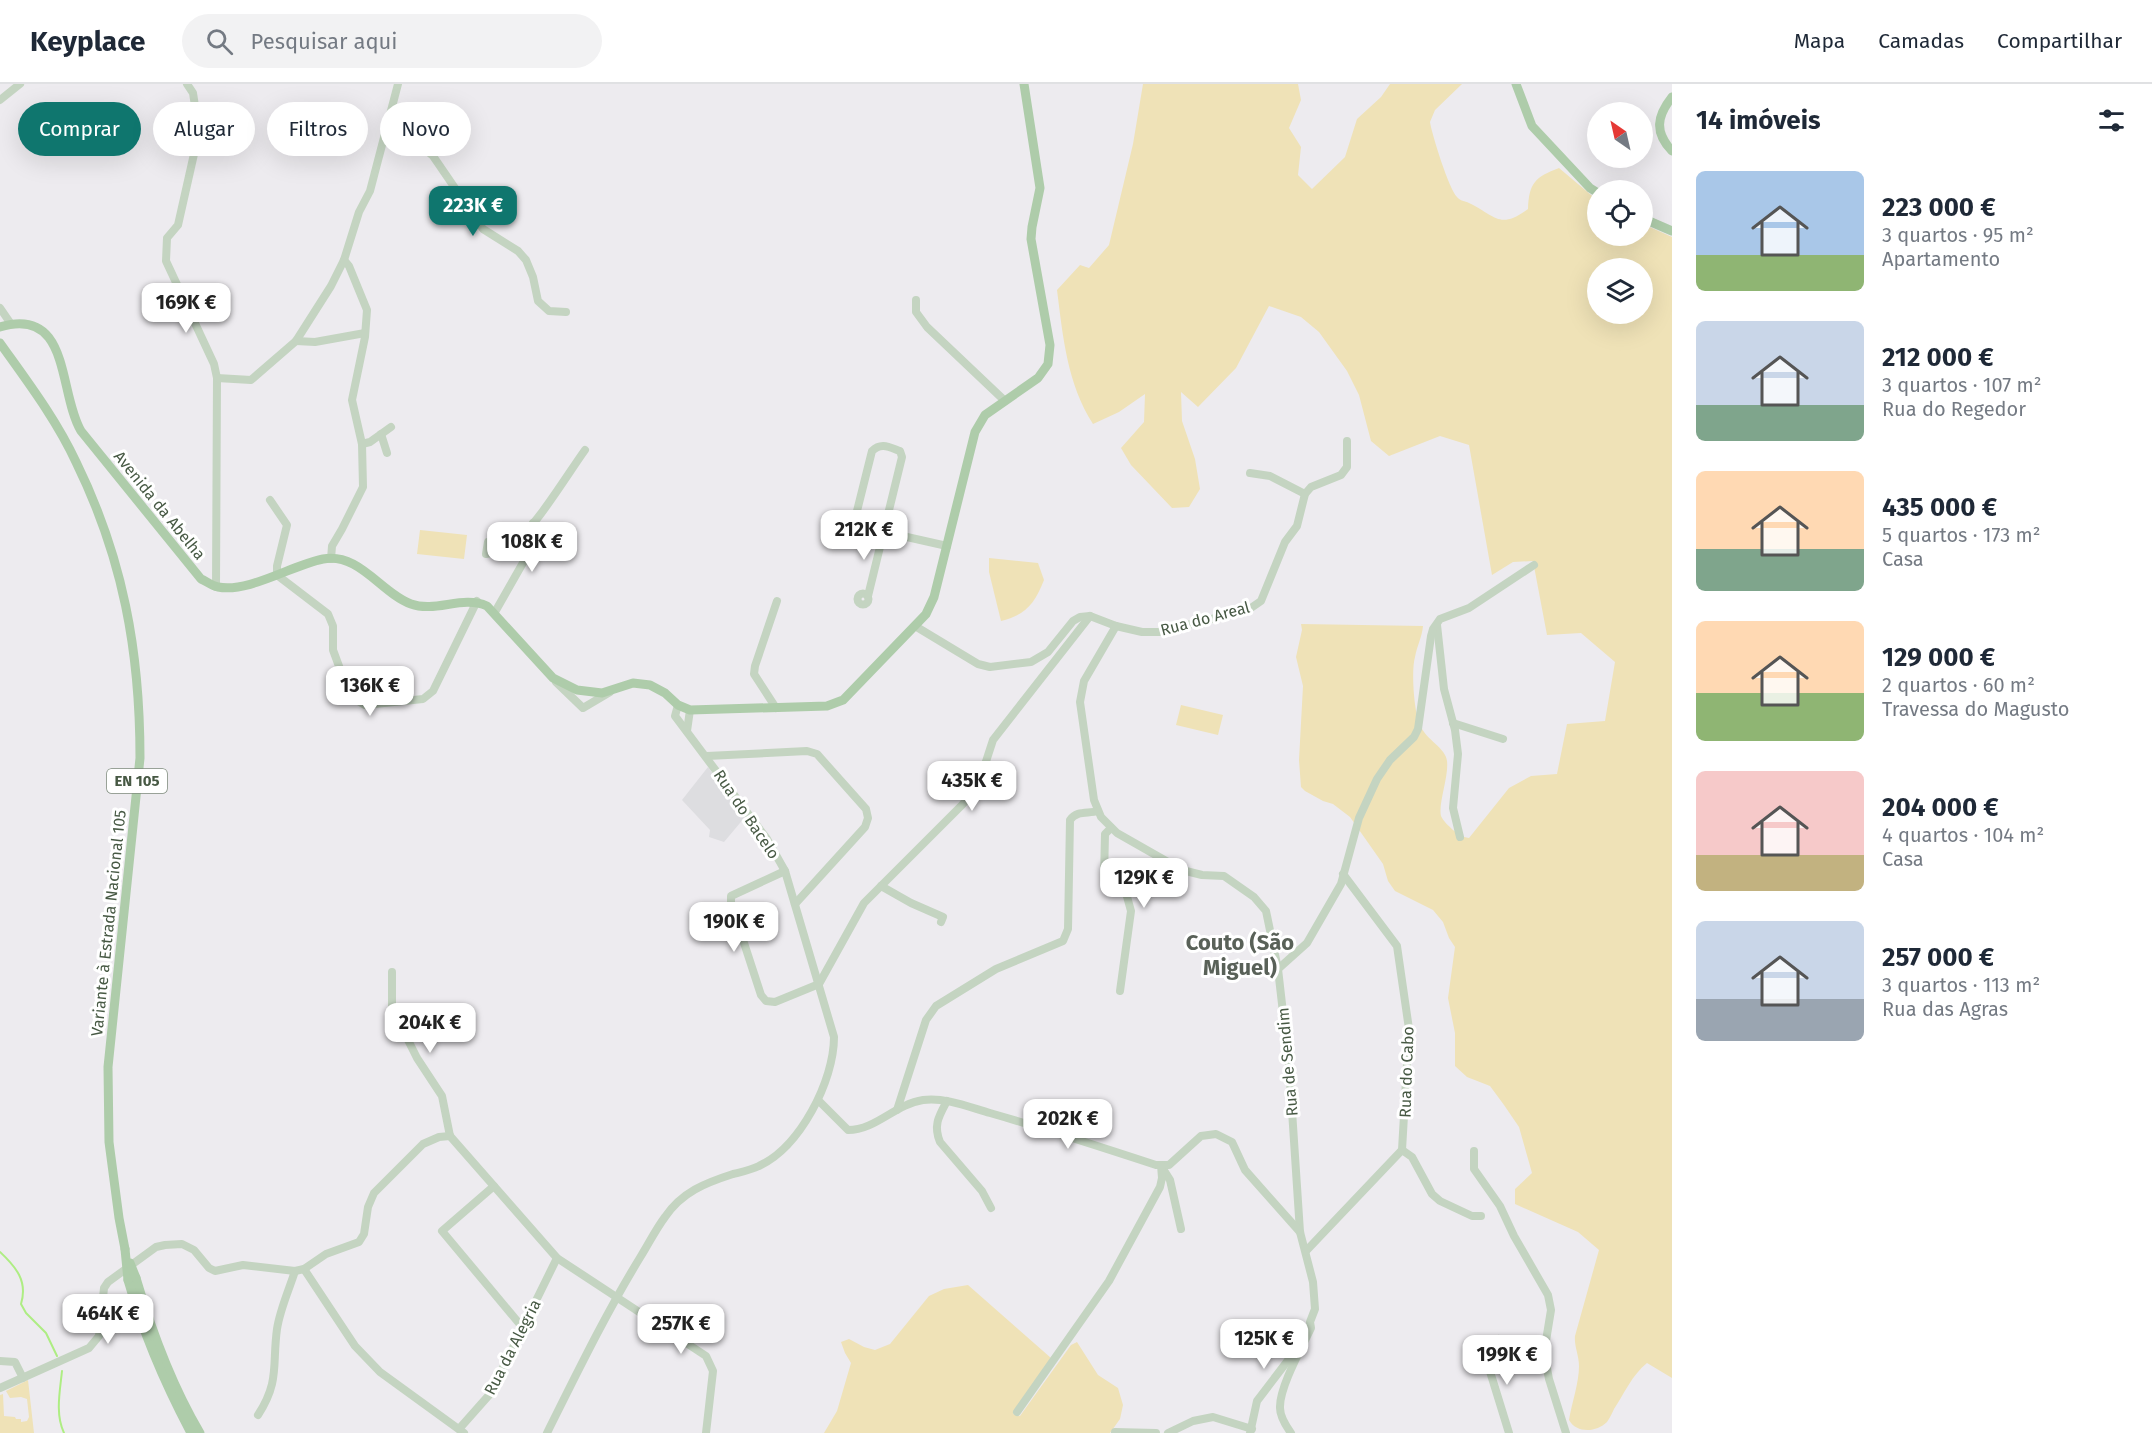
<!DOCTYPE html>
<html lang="pt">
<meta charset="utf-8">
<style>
:root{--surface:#fff;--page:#f2f2f3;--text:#1f2937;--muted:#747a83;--line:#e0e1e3;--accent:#0f766e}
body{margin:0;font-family:"Fira Sans",sans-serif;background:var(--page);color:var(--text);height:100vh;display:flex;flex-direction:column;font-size:22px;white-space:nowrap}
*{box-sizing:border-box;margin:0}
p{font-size:20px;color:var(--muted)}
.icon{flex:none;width:33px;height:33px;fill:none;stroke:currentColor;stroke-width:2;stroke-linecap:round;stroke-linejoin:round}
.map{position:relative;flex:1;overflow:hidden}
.side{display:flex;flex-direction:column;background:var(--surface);width:480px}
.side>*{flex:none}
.top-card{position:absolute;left:18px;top:18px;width:570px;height:54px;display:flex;gap:12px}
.needle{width:39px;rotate:326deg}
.fabs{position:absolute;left:1587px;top:18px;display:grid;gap:12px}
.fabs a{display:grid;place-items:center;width:66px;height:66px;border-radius:50%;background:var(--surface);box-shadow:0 6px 24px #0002;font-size:30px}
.price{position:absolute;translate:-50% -51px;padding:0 14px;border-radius:12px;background:#fff;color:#222;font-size:20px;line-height:39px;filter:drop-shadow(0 2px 3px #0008)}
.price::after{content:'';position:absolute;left:50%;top:36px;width:18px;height:14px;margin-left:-9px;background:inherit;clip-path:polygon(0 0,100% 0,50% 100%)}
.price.selected{background:var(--accent);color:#fff}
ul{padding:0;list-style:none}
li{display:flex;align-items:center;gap:18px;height:150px;padding:0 24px}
li span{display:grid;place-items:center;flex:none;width:168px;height:120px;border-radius:9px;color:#555}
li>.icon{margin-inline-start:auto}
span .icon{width:72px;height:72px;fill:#fffc;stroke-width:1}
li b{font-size:26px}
h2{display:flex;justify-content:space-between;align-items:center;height:72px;padding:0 24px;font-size:26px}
.tag{padding:0 21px;border-radius:27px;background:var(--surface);box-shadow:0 6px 24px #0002;font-size:21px;line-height:54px}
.tag.selected{background:var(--accent);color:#fff}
header{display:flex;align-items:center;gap:36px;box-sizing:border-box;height:84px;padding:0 30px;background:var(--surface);border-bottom:2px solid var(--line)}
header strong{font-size:28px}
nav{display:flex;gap:33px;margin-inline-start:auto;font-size:21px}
.search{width:420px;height:54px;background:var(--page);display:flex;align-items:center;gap:15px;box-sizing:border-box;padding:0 21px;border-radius:33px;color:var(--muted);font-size:22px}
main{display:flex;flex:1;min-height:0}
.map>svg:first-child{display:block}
</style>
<header>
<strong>Keyplace</strong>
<div class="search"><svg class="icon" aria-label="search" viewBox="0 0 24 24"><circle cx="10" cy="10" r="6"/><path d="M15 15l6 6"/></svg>Pesquisar aqui</div>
<nav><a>Mapa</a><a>Camadas</a><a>Compartilhar</a></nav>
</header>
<main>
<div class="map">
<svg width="1672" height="1349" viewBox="0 0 1672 1349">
<rect width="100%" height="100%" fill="#edebef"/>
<polygon fill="#dddde0" points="708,683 745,733 724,758 709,753 710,746 682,716"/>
<g fill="#efe2b7" fill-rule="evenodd">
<path d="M1143 0H1298L1301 16 1289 44 1301 63 1298 91 1312 105 1345 73 1357 35 1381 13 1390 0H1462L1435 26 1430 38C1432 51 1449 105 1457 113 1460 117 1465 117 1469 119 1496 132 1499 146 1528 125 1529 99 1535 93 1559 84L1597 116 1598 152H1642L1643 140 1672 153V1294L1647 1279C1632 1291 1624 1310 1614 1325 1612 1329 1610 1334 1607 1338 1596 1349 1576 1349 1569 1336 1572 1318 1579 1299 1579 1282 1579 1271 1574 1262 1575 1252L1599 1166 1578 1148 1515 1120V1105L1532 1089 1519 1043 1504 1021 1490 1002 1467 993 1455 982V949L1448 914 1455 863 1449 854 1443 838 1433 826 1395 807 1388 797 1383 780 1350 733 1333 720 1323 717 1305 707 1301 703 1299 676 1303 602 1296 573 1302 546 1301 540 1423 542C1422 553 1417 562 1415 573 1411 587 1414 628 1420 641 1426 656 1446 664 1447 677 1449 692 1438 720 1441 732 1443 737 1449 742 1453 746 1459 750 1462 753 1469 754L1509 704 1531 692 1557 690 1567 640 1605 637 1615 578 1581 549 1547 551 1533 477 1513 478 1492 491 1469 361 1440 352 1389 372 1371 357 1359 311 1347 287 1319 248 1301 233 1269 222 1236 284 1198 323 1181 308 1182 337 1195 375 1200 405 1189 423 1172 424 1131 381 1121 364 1144 338 1145 310 1119 328 1093 340C1067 299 1063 253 1057 206L1080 181 1089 184 1109 161 1133 60ZM1598 184H1642V230H1598Z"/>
<polygon points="420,446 467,451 464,475 417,470"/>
<path d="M989 474 1038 479 1044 496C1035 519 1026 531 1001 537L989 488Z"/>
<polygon points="1181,621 1223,631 1218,651 1176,641"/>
<polygon points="968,1201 1051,1274 1013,1330 1020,1332 1071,1261 1077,1258 1098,1291 1118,1304 1123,1321 1120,1335 1110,1349 824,1349 837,1327 851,1279 845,1269 841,1258 849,1255 864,1263 875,1266 890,1260 929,1212 944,1205"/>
<polygon points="28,1296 34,1349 0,1349 0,1311 3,1310 4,1332 15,1333 16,1335 21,1335 21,1338 27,1337 29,1333 27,1315 21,1313 10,1314 6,1307"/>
</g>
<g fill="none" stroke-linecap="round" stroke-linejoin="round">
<g stroke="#aeed83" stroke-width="2">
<path d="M0 1168C16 1183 28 1197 21 1220L26 1229 46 1249 57 1272"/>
<path d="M62 1287C60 1307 55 1330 64 1349"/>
</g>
<g stroke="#c4d4c1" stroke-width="8">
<polyline points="187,0 193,9 195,22 194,70 178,141 167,154 166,177 214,280 217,294 216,503"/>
<polyline points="0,16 20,0"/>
<polyline points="386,42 416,58 433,72 483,145 518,167 526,176 533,193 538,217 549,227 566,228"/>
<polyline points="916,216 916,228 927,243 1005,317"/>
<polyline points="0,224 11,240"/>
<polyline points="296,257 315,258 365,249"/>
<polyline points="217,294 251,296 296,257 331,202 344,176 359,128 370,107 398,0"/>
<polyline points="381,350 387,369"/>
<polyline points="362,360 370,358 391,343"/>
<polyline points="1250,389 1270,392 1305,410"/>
<polyline points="270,416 287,441 277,482 277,491 328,530 333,542 333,566 350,612 365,621 423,615 433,607 477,517"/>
<path d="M488 458 486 470C496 468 505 466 513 460 536 443 567 391 585 366"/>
<polyline points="331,475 332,462 342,445 363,403 362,360 352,316 365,253 367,226 349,182 344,176"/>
<circle cx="863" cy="515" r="5.5"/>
<path d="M868 512 902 373 900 367C889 363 881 358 872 367L855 435 858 442 947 462"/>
<polyline points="495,528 532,463 533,439"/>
<polyline points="1437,541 1444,605 1455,646 1458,670 1453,724 1460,753"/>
<polyline points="915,542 978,580 990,583 1031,578 1048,568 1073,537 1080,533 1090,532 1116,542 1142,548 1159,548 1248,526 1261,517 1285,458 1297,442 1305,410 1311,403 1341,391 1347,383 1347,357"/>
<path d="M1116 542 1084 597 1080 618 1094 716 1101 733 1117 749 1182 786 1202 791 1224 792 1254 813 1266 827 1278 885 1289 981 1300 1148 1313 1198 1315 1225 1310 1238 1311 1244C1302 1263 1279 1304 1280 1324 1280 1333 1286 1342 1291 1349"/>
<polyline points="556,598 583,624 610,608"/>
<polyline points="776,624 754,590 755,582 777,517"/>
<polyline points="1453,639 1503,655"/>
<polyline points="687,647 690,626"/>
<polyline points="707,672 807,667 817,670 866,725 868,734 865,743 795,820"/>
<polyline points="1111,744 1105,750 1104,795 1126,809 1131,827 1120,907"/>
<polyline points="785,787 731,812 731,819 761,911 766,917 775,918 819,900 864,819 962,721 978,702 993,656 1090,532"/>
<polyline points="881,802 911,819 943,833 941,838"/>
<polyline points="1278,885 1307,859 1341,800 1359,734 1377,695 1390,676 1414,653 1418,645 1431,552 1433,545 1440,535 1469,524 1534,481"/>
<polyline points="392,888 392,924 417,974 442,1012 450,1052"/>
<path d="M818 1016 848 1046C876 1046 895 1020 923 1016 945 1013 969 1023 990 1029 1046 1045 1101 1063 1156 1081H1169L1201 1052 1216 1050 1232 1058 1245 1086 1300 1148"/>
<path d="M947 1017C939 1032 933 1041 940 1058L982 1107 991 1124"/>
<path d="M897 1026 926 936 936 922 996 885 1063 857 1068 845 1070 736C1077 726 1088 730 1098 727"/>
<polyline points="450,1052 557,1174 706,1272 713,1287 706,1349"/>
<polyline points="1402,1066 1412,1073 1432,1110 1440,1117 1472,1132 1481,1132"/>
<polyline points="1474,1067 1474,1085 1500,1122 1514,1152 1548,1211 1551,1226 1544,1269 1549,1295 1566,1349"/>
<polyline points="1163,1085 1170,1096 1181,1145"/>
<polyline points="494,1102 442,1147 523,1244"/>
<polyline points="1306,1167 1402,1066 1409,945 1397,862 1343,790"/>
<polyline points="304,1185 355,1262 380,1288 464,1349"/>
<polyline points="1499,1255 1488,1281 1509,1349"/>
<polyline points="0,1277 15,1278 23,1294"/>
<polyline points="0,1304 89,1264 99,1252 104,1204 108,1198 156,1163 165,1161 182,1160 194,1166 209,1184 215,1187 243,1181 295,1187 304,1185 326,1170 359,1158 364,1150 368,1123 374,1109 423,1060 439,1053 450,1052"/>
<polyline points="1017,1328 1109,1197 1160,1103 1162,1094 1161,1081"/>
<path d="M258 1331C280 1297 272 1281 277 1245 280 1225 289 1206 295 1187"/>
<polyline points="459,1345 490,1310 557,1174"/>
<polyline points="1115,1348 1156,1349"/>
<path d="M547 1349C577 1289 606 1229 641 1172 649 1159 656 1145 665 1133 682 1108 705 1099 733 1090 741 1088 751 1086 759 1082 800 1063 834 997 834 953L785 787 767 755 675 632 678 621"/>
<polyline points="1168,1349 1193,1337 1213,1333 1252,1345"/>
<polyline points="1250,1349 1257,1317 1289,1275 1304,1249"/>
</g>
<g stroke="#aeccaa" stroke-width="9">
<polyline points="1516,0 1532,42 1590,104 1598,109"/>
<path d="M1672 13C1657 32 1654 48 1672 67"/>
<polyline points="1642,134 1672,147"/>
<path d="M0 243C71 222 58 308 81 347L201 495C206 497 212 502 218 503 249 509 292 481 323 475 359 468 381 509 411 520 436 529 462 511 487 522L553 594 577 606 602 609 633 599 650 601 665 609 678 621 690 626 827 622 843 616 926 530 934 513 975 348 985 331 1038 294 1048 280 1050 261 1031 155 1032 143 1040 104 1024 0"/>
<path d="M0 259C27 297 56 335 76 378 123 474 140 567 140 674L108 983 109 1058 119 1134 125 1165"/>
<path d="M136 1194C152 1248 171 1300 200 1349"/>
<path d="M128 1196C144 1252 164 1298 191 1349"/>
</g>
<g stroke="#aeccaa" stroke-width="9">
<polyline points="125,1165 128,1196"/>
<polyline points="130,1179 136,1194"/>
</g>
</g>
<g text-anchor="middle" stroke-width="6" stroke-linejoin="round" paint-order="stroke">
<rect fill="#fff" stroke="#7e8b7c" stroke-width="1.5" x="107" y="685" width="60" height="24" rx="4.5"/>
<g font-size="15" font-weight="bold" fill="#475944">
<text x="137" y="702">EN 105</text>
</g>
<g font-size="16" fill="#475944" stroke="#fff">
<text transform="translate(160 421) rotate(51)" y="6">Avenida da Abelha</text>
<text transform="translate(1205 534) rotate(-15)" y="6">Rua do Areal</text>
<text transform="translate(747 730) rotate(56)" y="6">Rua do Bacelo</text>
<text transform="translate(108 839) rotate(-84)" y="6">Variante à Estrada Nacional 105</text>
<text transform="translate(1287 978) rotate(-95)" y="6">Rua de Sendim</text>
<text transform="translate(1406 988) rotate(-88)" y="6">Rua do Cabo</text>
<text transform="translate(512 1263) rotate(-63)" y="6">Rua da Alegria</text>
</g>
<g font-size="22" font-weight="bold" fill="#596158" stroke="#fff">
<text x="1240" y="866">Couto (São<tspan x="1240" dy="25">Miguel)</tspan></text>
</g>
</g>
</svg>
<div class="fabs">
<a><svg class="needle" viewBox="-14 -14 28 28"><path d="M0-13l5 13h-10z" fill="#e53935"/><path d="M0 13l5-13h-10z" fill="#747a83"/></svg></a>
<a><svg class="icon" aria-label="locate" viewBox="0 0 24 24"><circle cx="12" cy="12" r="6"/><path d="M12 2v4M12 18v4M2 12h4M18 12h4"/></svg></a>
<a><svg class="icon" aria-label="layers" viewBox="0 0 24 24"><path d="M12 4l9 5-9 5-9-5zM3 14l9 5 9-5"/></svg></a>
</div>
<b class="price selected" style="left:473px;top:153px">223K €</b>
<b class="price" style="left:186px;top:250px">169K €</b>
<b class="price" style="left:864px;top:477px">212K €</b>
<b class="price" style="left:532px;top:489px">108K €</b>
<b class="price" style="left:370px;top:633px">136K €</b>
<b class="price" style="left:972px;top:728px">435K €</b>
<b class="price" style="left:1144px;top:825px">129K €</b>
<b class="price" style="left:734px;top:869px">190K €</b>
<b class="price" style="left:430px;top:970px">204K €</b>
<b class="price" style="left:1068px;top:1066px">202K €</b>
<b class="price" style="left:108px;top:1261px">464K €</b>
<b class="price" style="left:681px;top:1271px">257K €</b>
<b class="price" style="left:1264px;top:1286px">125K €</b>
<b class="price" style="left:1507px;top:1302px">199K €</b>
<div class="top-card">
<a class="tag selected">Comprar</a>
<a class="tag">Alugar</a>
<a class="tag">Filtros</a>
<a class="tag">Novo</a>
</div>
</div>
<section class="side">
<h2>14 imóveis<svg class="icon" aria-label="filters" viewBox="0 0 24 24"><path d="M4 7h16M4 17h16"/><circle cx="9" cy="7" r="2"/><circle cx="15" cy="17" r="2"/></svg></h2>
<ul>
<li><span style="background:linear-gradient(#a9c7e8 70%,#8fb573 0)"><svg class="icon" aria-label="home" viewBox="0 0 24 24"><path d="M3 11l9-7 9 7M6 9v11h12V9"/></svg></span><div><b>223 000 €</b><p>3 quartos · 95 m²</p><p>Apartamento</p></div></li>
<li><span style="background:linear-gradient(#c9d6e8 70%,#7fa58c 0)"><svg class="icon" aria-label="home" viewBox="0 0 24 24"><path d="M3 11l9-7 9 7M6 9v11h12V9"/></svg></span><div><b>212 000 €</b><p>3 quartos · 107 m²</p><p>Rua do Regedor</p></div></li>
<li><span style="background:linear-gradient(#ffd9b3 65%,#7fa58c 0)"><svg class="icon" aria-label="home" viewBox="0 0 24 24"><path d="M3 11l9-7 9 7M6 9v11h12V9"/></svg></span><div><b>435 000 €</b><p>5 quartos · 173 m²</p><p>Casa</p></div></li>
<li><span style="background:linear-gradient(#ffd9b3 60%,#8fb573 0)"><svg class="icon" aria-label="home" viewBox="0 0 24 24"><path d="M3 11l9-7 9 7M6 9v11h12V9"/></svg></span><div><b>129 000 €</b><p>2 quartos · 60 m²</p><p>Travessa do Magusto</p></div></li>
<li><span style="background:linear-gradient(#f6c9c9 70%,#c2b280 0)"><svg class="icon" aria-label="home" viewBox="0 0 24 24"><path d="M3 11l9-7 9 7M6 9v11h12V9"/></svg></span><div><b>204 000 €</b><p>4 quartos · 104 m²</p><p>Casa</p></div></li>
<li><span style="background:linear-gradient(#c9d6e8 65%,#9aa5b1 0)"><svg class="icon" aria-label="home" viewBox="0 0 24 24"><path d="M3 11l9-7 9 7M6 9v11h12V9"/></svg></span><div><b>257 000 €</b><p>3 quartos · 113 m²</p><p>Rua das Agras</p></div></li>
</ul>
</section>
</main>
